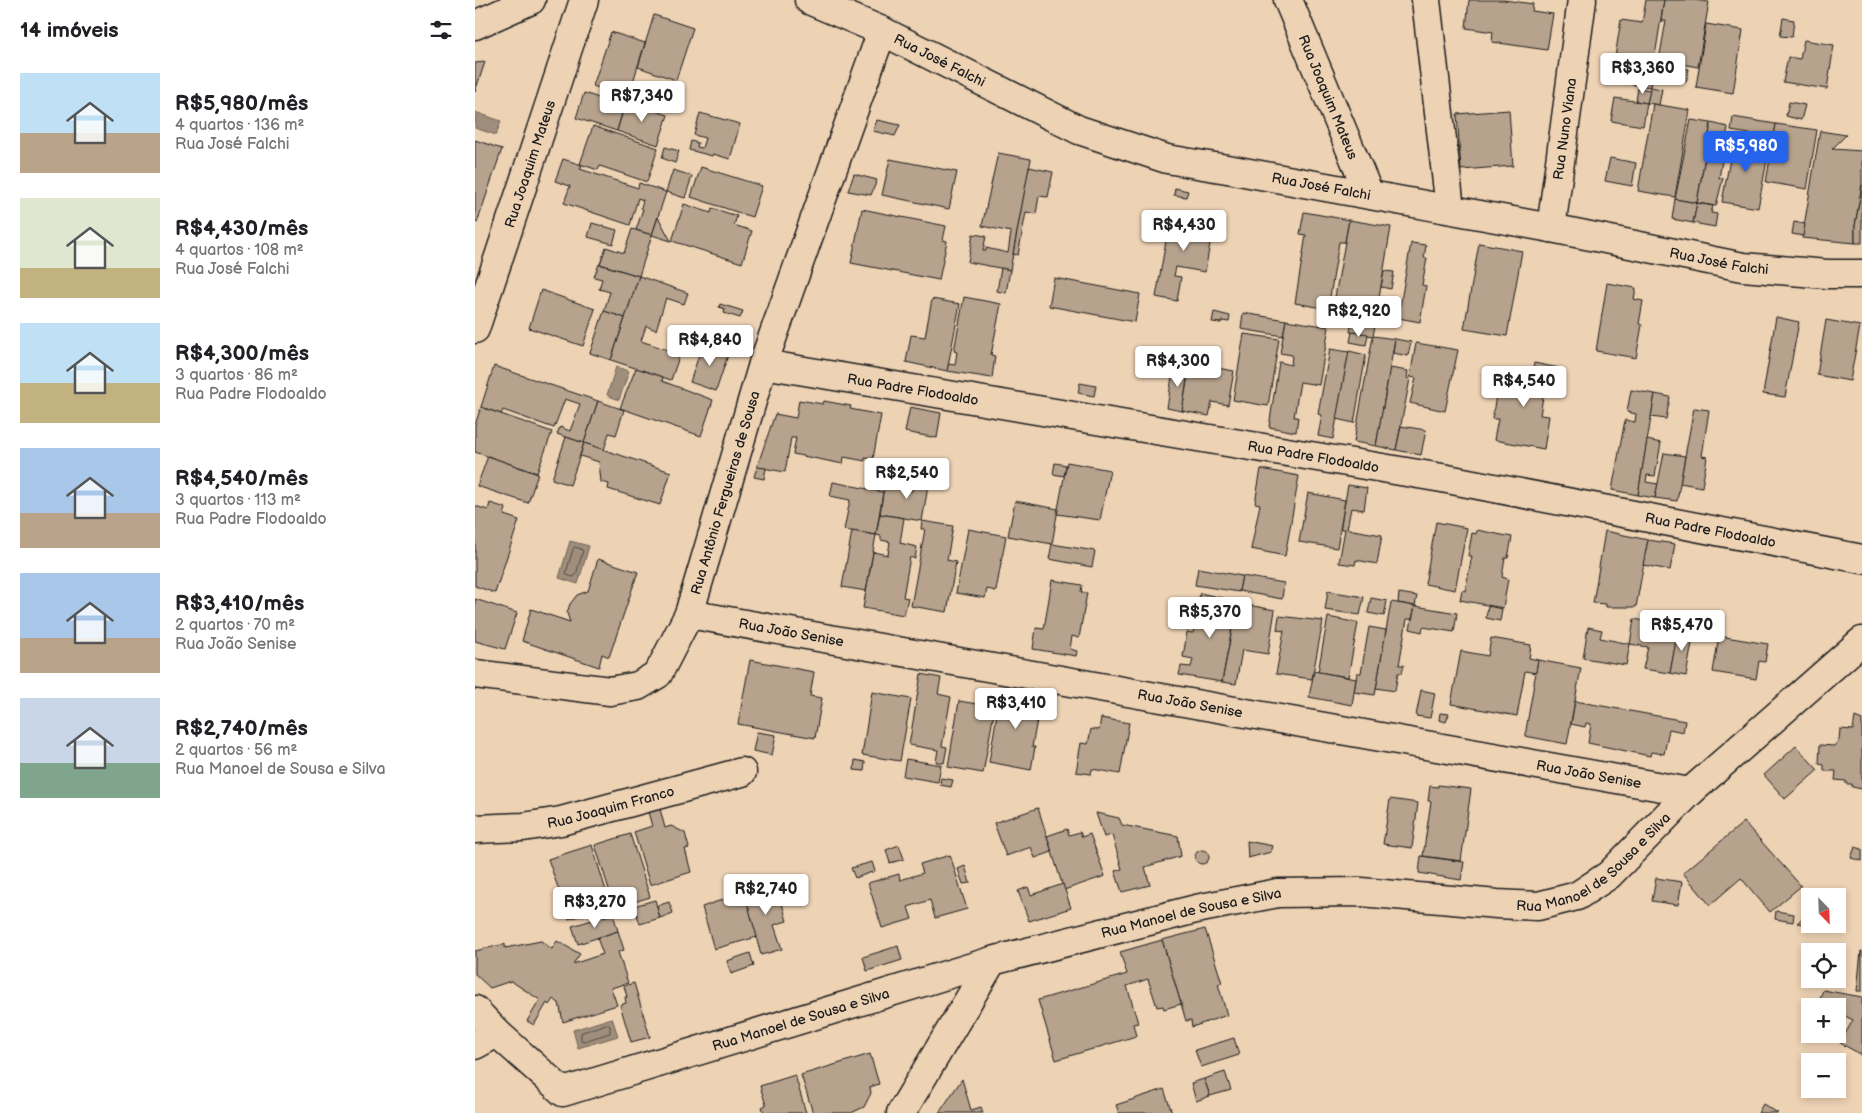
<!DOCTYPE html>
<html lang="pt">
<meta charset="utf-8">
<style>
:root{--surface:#fff;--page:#f6f6f6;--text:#202124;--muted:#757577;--accent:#2563eb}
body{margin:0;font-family:"Balsamiq Sans",sans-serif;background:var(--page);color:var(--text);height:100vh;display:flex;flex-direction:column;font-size:19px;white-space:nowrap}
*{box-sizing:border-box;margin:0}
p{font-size:16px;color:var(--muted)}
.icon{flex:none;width:28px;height:28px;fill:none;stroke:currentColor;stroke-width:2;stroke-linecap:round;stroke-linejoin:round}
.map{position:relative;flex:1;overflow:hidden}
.drawer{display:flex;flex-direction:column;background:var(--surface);width:475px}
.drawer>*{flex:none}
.needle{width:32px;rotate:157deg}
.controls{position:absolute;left:1326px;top:888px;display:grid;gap:10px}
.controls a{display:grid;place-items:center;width:45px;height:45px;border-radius:0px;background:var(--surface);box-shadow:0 2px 8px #0003;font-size:25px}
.price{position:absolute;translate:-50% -42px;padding:0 11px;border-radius:5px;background:#fff;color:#222;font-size:16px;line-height:32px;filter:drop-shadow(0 1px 2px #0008)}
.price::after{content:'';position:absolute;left:50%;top:30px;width:15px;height:11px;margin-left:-8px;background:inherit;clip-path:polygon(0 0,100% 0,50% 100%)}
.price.current{background:var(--accent);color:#fff}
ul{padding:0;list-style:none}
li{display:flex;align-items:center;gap:15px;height:125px;padding:0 20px}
li span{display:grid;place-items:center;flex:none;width:140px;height:100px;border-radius:0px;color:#555}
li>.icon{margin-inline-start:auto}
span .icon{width:60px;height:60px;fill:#fffc;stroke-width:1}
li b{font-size:21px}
h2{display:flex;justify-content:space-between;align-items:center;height:60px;padding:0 20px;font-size:21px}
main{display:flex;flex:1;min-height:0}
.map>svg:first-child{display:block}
</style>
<main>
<section class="drawer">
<h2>14 imóveis<svg class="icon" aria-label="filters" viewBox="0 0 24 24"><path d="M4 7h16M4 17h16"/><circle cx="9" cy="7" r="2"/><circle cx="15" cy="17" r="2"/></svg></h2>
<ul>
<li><span style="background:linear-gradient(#bfe0f5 60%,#b9a48a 0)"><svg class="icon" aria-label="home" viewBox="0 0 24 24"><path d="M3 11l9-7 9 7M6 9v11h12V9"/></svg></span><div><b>R$5,980/mês</b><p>4 quartos · 136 m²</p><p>Rua José Falchi</p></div></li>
<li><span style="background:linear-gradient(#dfe7d0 70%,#c2b280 0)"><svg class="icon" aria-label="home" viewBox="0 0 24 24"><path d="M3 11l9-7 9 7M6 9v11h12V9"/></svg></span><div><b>R$4,430/mês</b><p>4 quartos · 108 m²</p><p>Rua José Falchi</p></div></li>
<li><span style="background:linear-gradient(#bfe0f5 60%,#c2b280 0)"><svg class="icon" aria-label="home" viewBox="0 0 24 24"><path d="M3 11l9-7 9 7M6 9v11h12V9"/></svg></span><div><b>R$4,300/mês</b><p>3 quartos · 86 m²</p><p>Rua Padre Flodoaldo</p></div></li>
<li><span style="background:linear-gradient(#a9c7e8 65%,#b9a48a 0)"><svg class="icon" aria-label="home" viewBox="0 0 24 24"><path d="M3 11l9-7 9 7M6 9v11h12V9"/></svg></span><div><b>R$4,540/mês</b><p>3 quartos · 113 m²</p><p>Rua Padre Flodoaldo</p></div></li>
<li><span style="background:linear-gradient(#a9c7e8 65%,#b9a48a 0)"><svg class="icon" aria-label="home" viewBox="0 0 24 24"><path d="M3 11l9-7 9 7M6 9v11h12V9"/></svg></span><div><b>R$3,410/mês</b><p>2 quartos · 70 m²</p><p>Rua João Senise</p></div></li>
<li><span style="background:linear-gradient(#c9d6e8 65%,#7fa58c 0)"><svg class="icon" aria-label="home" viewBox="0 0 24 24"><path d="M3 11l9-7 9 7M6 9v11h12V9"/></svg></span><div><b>R$2,740/mês</b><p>2 quartos · 56 m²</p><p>Rua Manoel de Sousa e Silva</p></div></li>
</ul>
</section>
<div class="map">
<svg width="1387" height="1113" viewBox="0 0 1387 1113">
<rect width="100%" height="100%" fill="#edd2b4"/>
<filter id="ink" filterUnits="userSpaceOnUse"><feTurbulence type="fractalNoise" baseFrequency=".02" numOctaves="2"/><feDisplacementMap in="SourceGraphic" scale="10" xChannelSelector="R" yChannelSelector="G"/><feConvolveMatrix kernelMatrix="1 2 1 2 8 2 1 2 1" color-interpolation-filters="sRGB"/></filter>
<g filter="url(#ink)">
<g fill="#a08e7c" stroke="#6b6056">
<polygon points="0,112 26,121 21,135 0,128"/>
<polygon points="141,367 154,371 144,400 132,395"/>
<polygon points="95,541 114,546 103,584 84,578"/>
<polygon points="137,1018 143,1036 103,1048 98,1030"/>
</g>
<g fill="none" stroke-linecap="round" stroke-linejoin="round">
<g stroke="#514a42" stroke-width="1">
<polygon points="100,547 106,549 108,551 101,575 98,577 92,575 91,573 98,549"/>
<polygon points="132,1024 135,1026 135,1033 109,1041 106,1040 106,1033"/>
</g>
</g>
<g fill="#b6a28d" stroke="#1c1c1c">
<polygon points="994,0 1029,0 1058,4 1057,11 1078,14 1072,50 1017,42 1018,32 991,28"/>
<polygon points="1171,0 1189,0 1175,87 1136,81 1146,20 1167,23"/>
<polygon points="1189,0 1219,0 1234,2 1223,67 1184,60 1191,21 1186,21"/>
<polygon points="179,15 218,28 201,80 163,67"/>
<polygon points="1308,18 1319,20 1317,37 1305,36"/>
<polygon points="1231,24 1268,30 1258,93 1221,87"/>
<polygon points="136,32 170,43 153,98 118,86"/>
<polygon points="1329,40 1359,45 1352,89 1308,82 1313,57 1325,59"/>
<polygon points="10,62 0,92 0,63"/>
<polygon points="1185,65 1214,69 1211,82 1183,78"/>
<polygon points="1175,87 1187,89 1184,105 1172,103"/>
<polygon points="1163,88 1175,90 1172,103 1161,101"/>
<polygon points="109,93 133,101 132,105 148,110 142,131 101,118"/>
<polygon points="1140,98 1172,103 1168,126 1136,121"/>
<polygon points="151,101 193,115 183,145 142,131"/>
<polygon points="1314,102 1330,105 1326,120 1311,116"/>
<polygon points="1178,104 1215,110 1200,197 1163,191"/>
<polygon points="1034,110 1038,166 986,170 982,114"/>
<polygon points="225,113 265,124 255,159 238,154 237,156 214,150 216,141 223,143 222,147 227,148 230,138 219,135"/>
<polygon points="1258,117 1301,124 1299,138 1256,131"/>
<polygon points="402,120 425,125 420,136 398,131"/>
<polygon points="1216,120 1236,123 1222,203 1200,199"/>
<polygon points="1236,123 1253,127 1244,178 1248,178 1241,206 1222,203"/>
<polygon points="1301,124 1342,130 1332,189 1291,182"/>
<polygon points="118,126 183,148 172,182 125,166 123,170 105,164"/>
<polygon points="1345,131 1371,135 1357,149 1387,151 1387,185 1380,226 1380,243 1327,238"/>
<polygon points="1259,138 1295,144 1283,208 1247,202"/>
<polygon points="0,140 27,149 2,223 0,222"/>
<polygon points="190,147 204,151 200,163 187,158"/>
<polygon points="523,153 556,159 535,270 493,262 498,234 511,236 508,251 511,251 511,248 533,253 536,232 507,226"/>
<polygon points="1135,158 1161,163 1157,186 1130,181"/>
<polygon points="88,159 107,165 105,169 163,188 164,183 191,192 177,235 161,230 168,209 166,208 168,200 163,198 155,225 89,203 95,186 80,181"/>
<polygon points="415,159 482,172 474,209 407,195"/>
<polygon points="226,167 287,186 277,217 216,197"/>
<polygon points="554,167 578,172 573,197 564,196 561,214 551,212 543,255 538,254"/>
<polygon points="198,170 217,176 210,198 191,192"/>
<polygon points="379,174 402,180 396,195 373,191"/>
<polygon points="1387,185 1387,243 1380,243 1380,226"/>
<polygon points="700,188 713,191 711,197 699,195"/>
<polygon points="1200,199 1222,203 1218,223 1197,219"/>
<polygon points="1222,203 1238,206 1236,213 1242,214 1240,227 1218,223"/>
<polygon points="209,204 236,213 237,208 262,216 259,225 277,231 267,263 197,241"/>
<polygon points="387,209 471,226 468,240 472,241 464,280 376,263"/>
<polygon points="829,212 874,220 870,242 864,242 853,309 820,303 831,235 825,234"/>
<polygon points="696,213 739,221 730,272 701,267 699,276 706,277 702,301 681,297"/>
<polygon points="183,217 196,241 177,235"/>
<polygon points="874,220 916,227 904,298 896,297 895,303 860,297"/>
<polygon points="1319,222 1330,224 1328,236 1317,234"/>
<polygon points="117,223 142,230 138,244 113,237"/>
<polygon points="157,229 177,235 164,276 125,264 131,247 149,253"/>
<polygon points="936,243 951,245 949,258 952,258 947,285 951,286 945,322 923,318"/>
<polygon points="1004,243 1047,251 1032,336 989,329"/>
<polygon points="124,264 164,276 150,318 129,311 135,292 124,289 127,279 119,277"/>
<polygon points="526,268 535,270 531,293 522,291"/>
<polygon points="909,271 919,272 916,289 906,287"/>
<polygon points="164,276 213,293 209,304 191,298 181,330 171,326 166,341 205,354 196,380 136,360"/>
<polygon points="579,278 665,294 660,322 574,306"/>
<polygon points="1132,283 1161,288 1159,299 1168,301 1164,324 1167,325 1161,358 1121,351"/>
<polygon points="66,290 120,309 108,346 54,328"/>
<polygon points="489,297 526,304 516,355 520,356 517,378 472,371 473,364 480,365 482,352 479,351"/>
<polygon points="457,299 485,304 472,371 431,362 436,335 450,337"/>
<polygon points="245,304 268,311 265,318 249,313 250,309 244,307"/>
<polygon points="129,311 150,318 136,360 115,353"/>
<polygon points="879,311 902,315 898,336 875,332"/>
<polygon points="739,312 755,316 754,322 747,321 746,323 737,322"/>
<polygon points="768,313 811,320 808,336 766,329"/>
<polygon points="1301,317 1324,322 1310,397 1288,394"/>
<polygon points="811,320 854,327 844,385 825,382 819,417 823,417 821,432 794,427 804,362 816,365 817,355 805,353"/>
<polygon points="1351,320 1385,326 1375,381 1342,375"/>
<polygon points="877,332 893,334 891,345 875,342"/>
<polygon points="769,334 804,339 793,406 758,400"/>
<polygon points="898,336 920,339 901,446 879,442"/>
<polygon points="920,339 936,342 933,356 918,353"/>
<polygon points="228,343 254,352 241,391 215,382"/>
<polygon points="941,343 983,350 970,411 935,403 941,378 935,377"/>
<polygon points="855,349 874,352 858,439 843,436 847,415 843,414"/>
<polygon points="874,351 891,355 879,423 861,419"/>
<polygon points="715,363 759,371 753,405 737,402 734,416 707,411"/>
<polygon points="1059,363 1084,368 1081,387 1070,385 1065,415 1074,416 1069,449 1019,440 1023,419 1017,419 1024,378 1056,383"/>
<polygon points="699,364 714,367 707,411 692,408"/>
<polygon points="19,366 123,401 109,443 82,434 85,427 95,431 105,404 90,399 79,428 28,410 26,414 6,407"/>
<polygon points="161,368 188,377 187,381 238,400 226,436 145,408"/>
<polygon points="915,368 933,371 932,378 935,379 921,450 901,446"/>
<polygon points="605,383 621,386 619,396 603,393"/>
<polygon points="1156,390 1180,394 1163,495 1137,490 1150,420 1160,422 1161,414 1152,412"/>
<polygon points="1180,394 1195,397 1191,419 1176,417"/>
<polygon points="324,400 348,404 349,401 376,406 375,409 406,415 398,459 390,458 390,461 369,457 368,464 318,454 321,438 316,438 310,472 282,467 300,414 321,418"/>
<polygon points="123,401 149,410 141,435 134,433 129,450 109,443"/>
<polygon points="6,407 77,432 62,473 0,452 0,425"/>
<polygon points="435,407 466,413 462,438 430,432"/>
<polygon points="1219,408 1234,410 1227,456 1232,457 1227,487 1205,483"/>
<polygon points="926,426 951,430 946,455 921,450"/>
<polygon points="91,437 109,443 95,485 77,479"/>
<polygon points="1172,440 1186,443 1180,476 1172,475 1171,482 1183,484 1180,498 1163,495"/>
<polygon points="109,443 196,472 185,505 133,489 134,484 126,482 124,462 105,456"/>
<polygon points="1189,453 1210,456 1202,501 1180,498"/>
<polygon points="13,456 63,474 53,503 2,486"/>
<polygon points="592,462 635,470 625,520 582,514"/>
<polygon points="580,463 591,465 589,476 578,474"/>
<polygon points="282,467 291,468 289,479 279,477"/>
<polygon points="786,469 824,476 810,556 776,549 785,504 780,503"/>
<polygon points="440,472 455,475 447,521 405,514 409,486 437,491"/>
<polygon points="358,482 408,492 401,535 369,530 375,500 355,496"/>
<polygon points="873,485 892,488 889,510 876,508 872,529 907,535 902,564 881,560 880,565 864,563 870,529 865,529"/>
<polygon points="833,493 870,500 862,548 824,542"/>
<polygon points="540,501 583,509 577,544 533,536"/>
<polygon points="15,503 31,508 29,515 44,520 20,593 0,586 0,506 13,510"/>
<polygon points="405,514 429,518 425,543 442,547 440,559 435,557 428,597 433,598 429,615 388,608 398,552 413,555 415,542 406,540 406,536 401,535"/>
<polygon points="447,521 478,526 472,560 481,562 472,612 436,606 450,529 446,529"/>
<polygon points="961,522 992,528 980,590 950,584"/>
<polygon points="493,529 531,536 521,591 512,589 510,598 481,593"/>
<polygon points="1002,530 1037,537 1033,558 1030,558 1027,577 1033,579 1028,608 985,600 987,590 990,591 997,556 993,556 997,533 1001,534"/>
<polygon points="377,531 401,535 391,591 367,587"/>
<polygon points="1130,531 1173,540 1161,607 1131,607 1131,604 1118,603"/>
<polygon points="1173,540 1200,544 1195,570 1168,565"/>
<polygon points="577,544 620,551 617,567 574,559"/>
<polygon points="123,559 163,572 134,657 127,654 124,667 47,641 56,609 95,622 92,613 95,604 102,595 113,591"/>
<polygon points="723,568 767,576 764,592 720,585"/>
<polygon points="767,576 809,583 807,599 764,591"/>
<polygon points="577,580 607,585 606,592 612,593 604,638 597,636 595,649 602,651 601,656 558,649 561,628 569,629"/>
<polygon points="853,591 889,597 885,615 850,610"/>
<polygon points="725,593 762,601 747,682 704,675 706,666 716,667 718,659 708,657 712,632 718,633"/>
<polygon points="924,593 942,596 940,606 923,603"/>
<polygon points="896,598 912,601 909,616 893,613"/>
<polygon points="0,599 42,613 30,649 0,641"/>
<polygon points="916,602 940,606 937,619 932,619 924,665 929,665 927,673 923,673 920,691 901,688"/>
<polygon points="762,603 800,610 793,654 767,650 761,684 747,682"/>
<polygon points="940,606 982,613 979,632 948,627 947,632 935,629"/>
<polygon points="1013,606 1027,609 1025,621 1011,618"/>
<polygon points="804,616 848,621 837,679 801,674 809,631 802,630"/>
<polygon points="853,617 883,623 873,677 843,672"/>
<polygon points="1159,619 1204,627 1195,673 1168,669 1173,647 1155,644"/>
<polygon points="894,627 911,630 900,695 879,692 882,673 886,673"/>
<polygon points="1113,627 1127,630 1125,638 1155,644 1151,665 1108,658"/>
<polygon points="1203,629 1219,632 1211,676 1195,673"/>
<polygon points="1244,636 1293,644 1290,662 1284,661 1281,679 1238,672"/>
<polygon points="1016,638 1056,645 1054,658 1063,660 1061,673 1050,671 1042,716 976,704 986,651 1013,656"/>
<polygon points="275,660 339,672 335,696 347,698 340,738 263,724"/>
<polygon points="1063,660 1106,668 1092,744 1050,736"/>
<polygon points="839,671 881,679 877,705 834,697"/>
<polygon points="446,674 466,678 463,694 476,697 467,746 472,747 469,763 461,762 463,750 434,745"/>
<polygon points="526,690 570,698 565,721 562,720 557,747 560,747 556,770 514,762"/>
<polygon points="946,690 960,693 955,718 941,716"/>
<polygon points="397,692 436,699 425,761 387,755"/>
<polygon points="484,701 520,707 508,773 473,767"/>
<polygon points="1100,701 1210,721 1208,732 1194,729 1189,754 1176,752 1175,756 1113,743 1116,724 1111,723 1110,727 1096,724"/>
<polygon points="965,713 974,714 971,722 964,720"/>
<polygon points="1380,717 1387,720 1387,789 1377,787 1377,784 1371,784 1371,781 1360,780 1361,771 1349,771 1349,765 1344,764 1345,745 1359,746 1364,740 1365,729 1378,730"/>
<polygon points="626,718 654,723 645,774 617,769 616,774 601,772 606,743 613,744 616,729 624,730"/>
<polygon points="282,732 301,735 297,755 278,751"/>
<polygon points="1321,746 1343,770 1310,799 1289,775"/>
<polygon points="431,759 466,765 463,782 428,776"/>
<polygon points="380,760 390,762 389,771 379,770"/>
<polygon points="466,778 478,780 476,787 465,785"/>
<polygon points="963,785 996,789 986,861 948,856 956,801 953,801 955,786 963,787"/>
<polygon points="915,799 943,803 937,848 908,844"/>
<polygon points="563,808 577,852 560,858 556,847 531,856 519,823"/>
<polygon points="185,809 190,828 196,826 210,833 214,848 210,849 216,872 175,885 159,832 177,826 173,812"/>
<polygon points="621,813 644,818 647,825 703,836 706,856 670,867 675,885 647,892 640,871 647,869 637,835 629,837"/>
<polygon points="1269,822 1326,886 1295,912 1266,878 1235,905 1208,873"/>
<polygon points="592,829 594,835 605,832 607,837 615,834 630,876 589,890 572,836"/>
<polygon points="155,834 175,897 140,908 120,845"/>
<polygon points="772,841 798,846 796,852 773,858"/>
<polygon points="117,845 136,907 94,919 73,859"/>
<polygon points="424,845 429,859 415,863 411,850"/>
<polygon points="1380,847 1387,849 1387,861 1376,858"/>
<circle cx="727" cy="857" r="7"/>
<polygon points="475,855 492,909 460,918 455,900 433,907 437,919 407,928 393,883 424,874 425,880 448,873 445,864"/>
<polygon points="946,856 989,862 986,880 944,873"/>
<polygon points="397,862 400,871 380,878 376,868"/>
<polygon points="490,866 495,883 488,884 483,869"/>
<polygon points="1181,878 1207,882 1203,905 1177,901"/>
<polygon points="301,883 312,921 299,925 307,949 286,955 269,892"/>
<polygon points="588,884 596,908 554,921 543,891 553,887 556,895"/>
<polygon points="269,892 282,937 239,949 227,907"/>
<polygon points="180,900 185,918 165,924 159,906"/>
<polygon points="194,902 198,913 185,918 182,906"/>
<polygon points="1301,911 1319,914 1318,922 1300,919"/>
<polygon points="1335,911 1335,924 1362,923 1368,929 1322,923"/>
<polygon points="138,914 143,931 103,944 97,926"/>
<polygon points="730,929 747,983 743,984 752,1015 717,1027 716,1020 711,1021 687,940"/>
<polygon points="143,931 149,950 143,952 153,983 136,988 142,1005 88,1022 84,1003 78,999 74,1005 72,1003 59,1025 52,1021 65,1000 36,981 15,988 0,974 0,951 30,944 30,948 66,941 77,949 82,941 105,954 98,964 128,954 122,938"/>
<polygon points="687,940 706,1004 689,1009 688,1006 682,1007 673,979 652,986 663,1023 658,1024 661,1036 581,1060 563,1000 652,974 645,952"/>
<polygon points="423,946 427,960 392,971 388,957"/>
<polygon points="1386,951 1387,951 1387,991 1382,991"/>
<polygon points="275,953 279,966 256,974 252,961"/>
<polygon points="159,983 175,1037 156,1042 145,1005 151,1003 150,997 152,997 149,986"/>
<polygon points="1348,990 1387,997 1387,1055 1365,1043 1378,1020 1362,1012 1362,1006 1350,1006 1343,1003"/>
<polygon points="759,1038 764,1055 726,1067 720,1050"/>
<polygon points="395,1054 404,1084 395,1087 396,1093 389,1107 376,1113 338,1113 326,1075"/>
<polygon points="750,1072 756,1090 735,1096 729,1079"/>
<polygon points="320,1075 331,1113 289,1113 287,1107 291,1105 285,1086"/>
<polygon points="487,1079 496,1110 506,1107 508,1113 464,1113"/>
<polygon points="729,1079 735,1096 721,1101 716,1083"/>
<polygon points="689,1089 697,1113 644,1113 641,1105"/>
<polygon points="1288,1104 1303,1113 1283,1113"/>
</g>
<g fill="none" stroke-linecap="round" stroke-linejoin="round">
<g stroke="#1c1c1c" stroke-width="31">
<g id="minor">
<path id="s1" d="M334 0 407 31 604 130 692 159 758 170 1076 228 1268 267 1352 274H1387"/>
<path id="s2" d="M813 0 894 194"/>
<polyline points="951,0 975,209"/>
<polyline points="0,25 56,0"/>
<path id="s3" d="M1076 228 1107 0"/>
<path id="s4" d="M0 329 109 0"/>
<path id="s5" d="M288 364 967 478 1387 559"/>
<path id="s6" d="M214 614 1215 792"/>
<path id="s7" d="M0 674 135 691 163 686 183 674 214 614 288 364 407 31"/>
<path id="s8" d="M0 829 48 827 86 821 267 772"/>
<path id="s9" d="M0 1010 22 1033 88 1092 517 961 721 909 803 893 886 892 1022 904 1063 906 1102 896 1134 875 1215 792 1387 641"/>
<polyline points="0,1045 22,1033"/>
<polyline points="426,1113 517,961"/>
</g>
</g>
<use href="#minor" stroke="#edd2b4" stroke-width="28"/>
</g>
</g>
<g text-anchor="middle" stroke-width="4.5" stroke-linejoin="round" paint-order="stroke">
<g font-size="14" fill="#1c1c1c" stroke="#edd2b4">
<text dy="5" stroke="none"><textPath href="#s1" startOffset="144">Rua José Falchi</textPath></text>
<text dy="5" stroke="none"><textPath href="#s2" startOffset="105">Rua Joaquim Mateus</textPath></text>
<text dy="5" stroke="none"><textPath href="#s3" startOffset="100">Rua Nuno Viana</textPath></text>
<text dy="5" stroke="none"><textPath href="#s4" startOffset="174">Rua Joaquim Mateus</textPath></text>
<text dy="5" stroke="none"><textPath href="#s1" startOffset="549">Rua José Falchi</textPath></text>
<text dy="5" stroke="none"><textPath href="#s1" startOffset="954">Rua José Falchi</textPath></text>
<text dy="5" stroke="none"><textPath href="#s5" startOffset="152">Rua Padre Flodoaldo</textPath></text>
<text dy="5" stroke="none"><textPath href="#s5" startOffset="558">Rua Padre Flodoaldo</textPath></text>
<text dy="5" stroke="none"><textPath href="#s7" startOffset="382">Rua Antônio Fergueiras de Sousa</textPath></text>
<text dy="5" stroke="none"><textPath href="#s5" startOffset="962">Rua Padre Flodoaldo</textPath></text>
<text dy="5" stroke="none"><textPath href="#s6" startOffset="104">Rua João Senise</textPath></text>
<text dy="5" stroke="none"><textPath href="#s6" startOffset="509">Rua João Senise</textPath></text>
<text dy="5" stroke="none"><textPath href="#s6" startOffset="914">Rua João Senise</textPath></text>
<text dy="5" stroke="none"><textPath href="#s8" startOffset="138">Rua Joaquim Franco</textPath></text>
<text dy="5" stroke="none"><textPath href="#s9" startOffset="1194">Rua Manoel de Sousa e Silva</textPath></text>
<text dy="5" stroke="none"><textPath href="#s9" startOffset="774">Rua Manoel de Sousa e Silva</textPath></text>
<text dy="5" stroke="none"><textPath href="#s9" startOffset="369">Rua Manoel de Sousa e Silva</textPath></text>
</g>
</g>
</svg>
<div class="controls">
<a><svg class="needle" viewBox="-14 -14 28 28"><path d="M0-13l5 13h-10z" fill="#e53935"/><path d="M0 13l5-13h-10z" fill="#757577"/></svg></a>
<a><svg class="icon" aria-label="locate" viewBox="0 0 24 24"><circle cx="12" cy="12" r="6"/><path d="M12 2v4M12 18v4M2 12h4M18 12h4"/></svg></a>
<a>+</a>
<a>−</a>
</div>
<b class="price" style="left:1168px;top:95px">R$3,360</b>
<b class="price" style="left:167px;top:123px">R$7,340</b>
<b class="price current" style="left:1271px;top:173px">R$5,980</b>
<b class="price" style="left:709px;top:252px">R$4,430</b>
<b class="price" style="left:884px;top:338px">R$2,920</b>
<b class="price" style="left:235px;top:367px">R$4,840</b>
<b class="price" style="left:703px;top:388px">R$4,300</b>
<b class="price" style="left:1049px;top:408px">R$4,540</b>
<b class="price" style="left:432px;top:500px">R$2,540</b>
<b class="price" style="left:735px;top:639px">R$5,370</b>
<b class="price" style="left:1207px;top:652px">R$5,470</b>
<b class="price" style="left:541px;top:730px">R$3,410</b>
<b class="price" style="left:291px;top:916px">R$2,740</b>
<b class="price" style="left:120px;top:929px">R$3,270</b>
</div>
</main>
